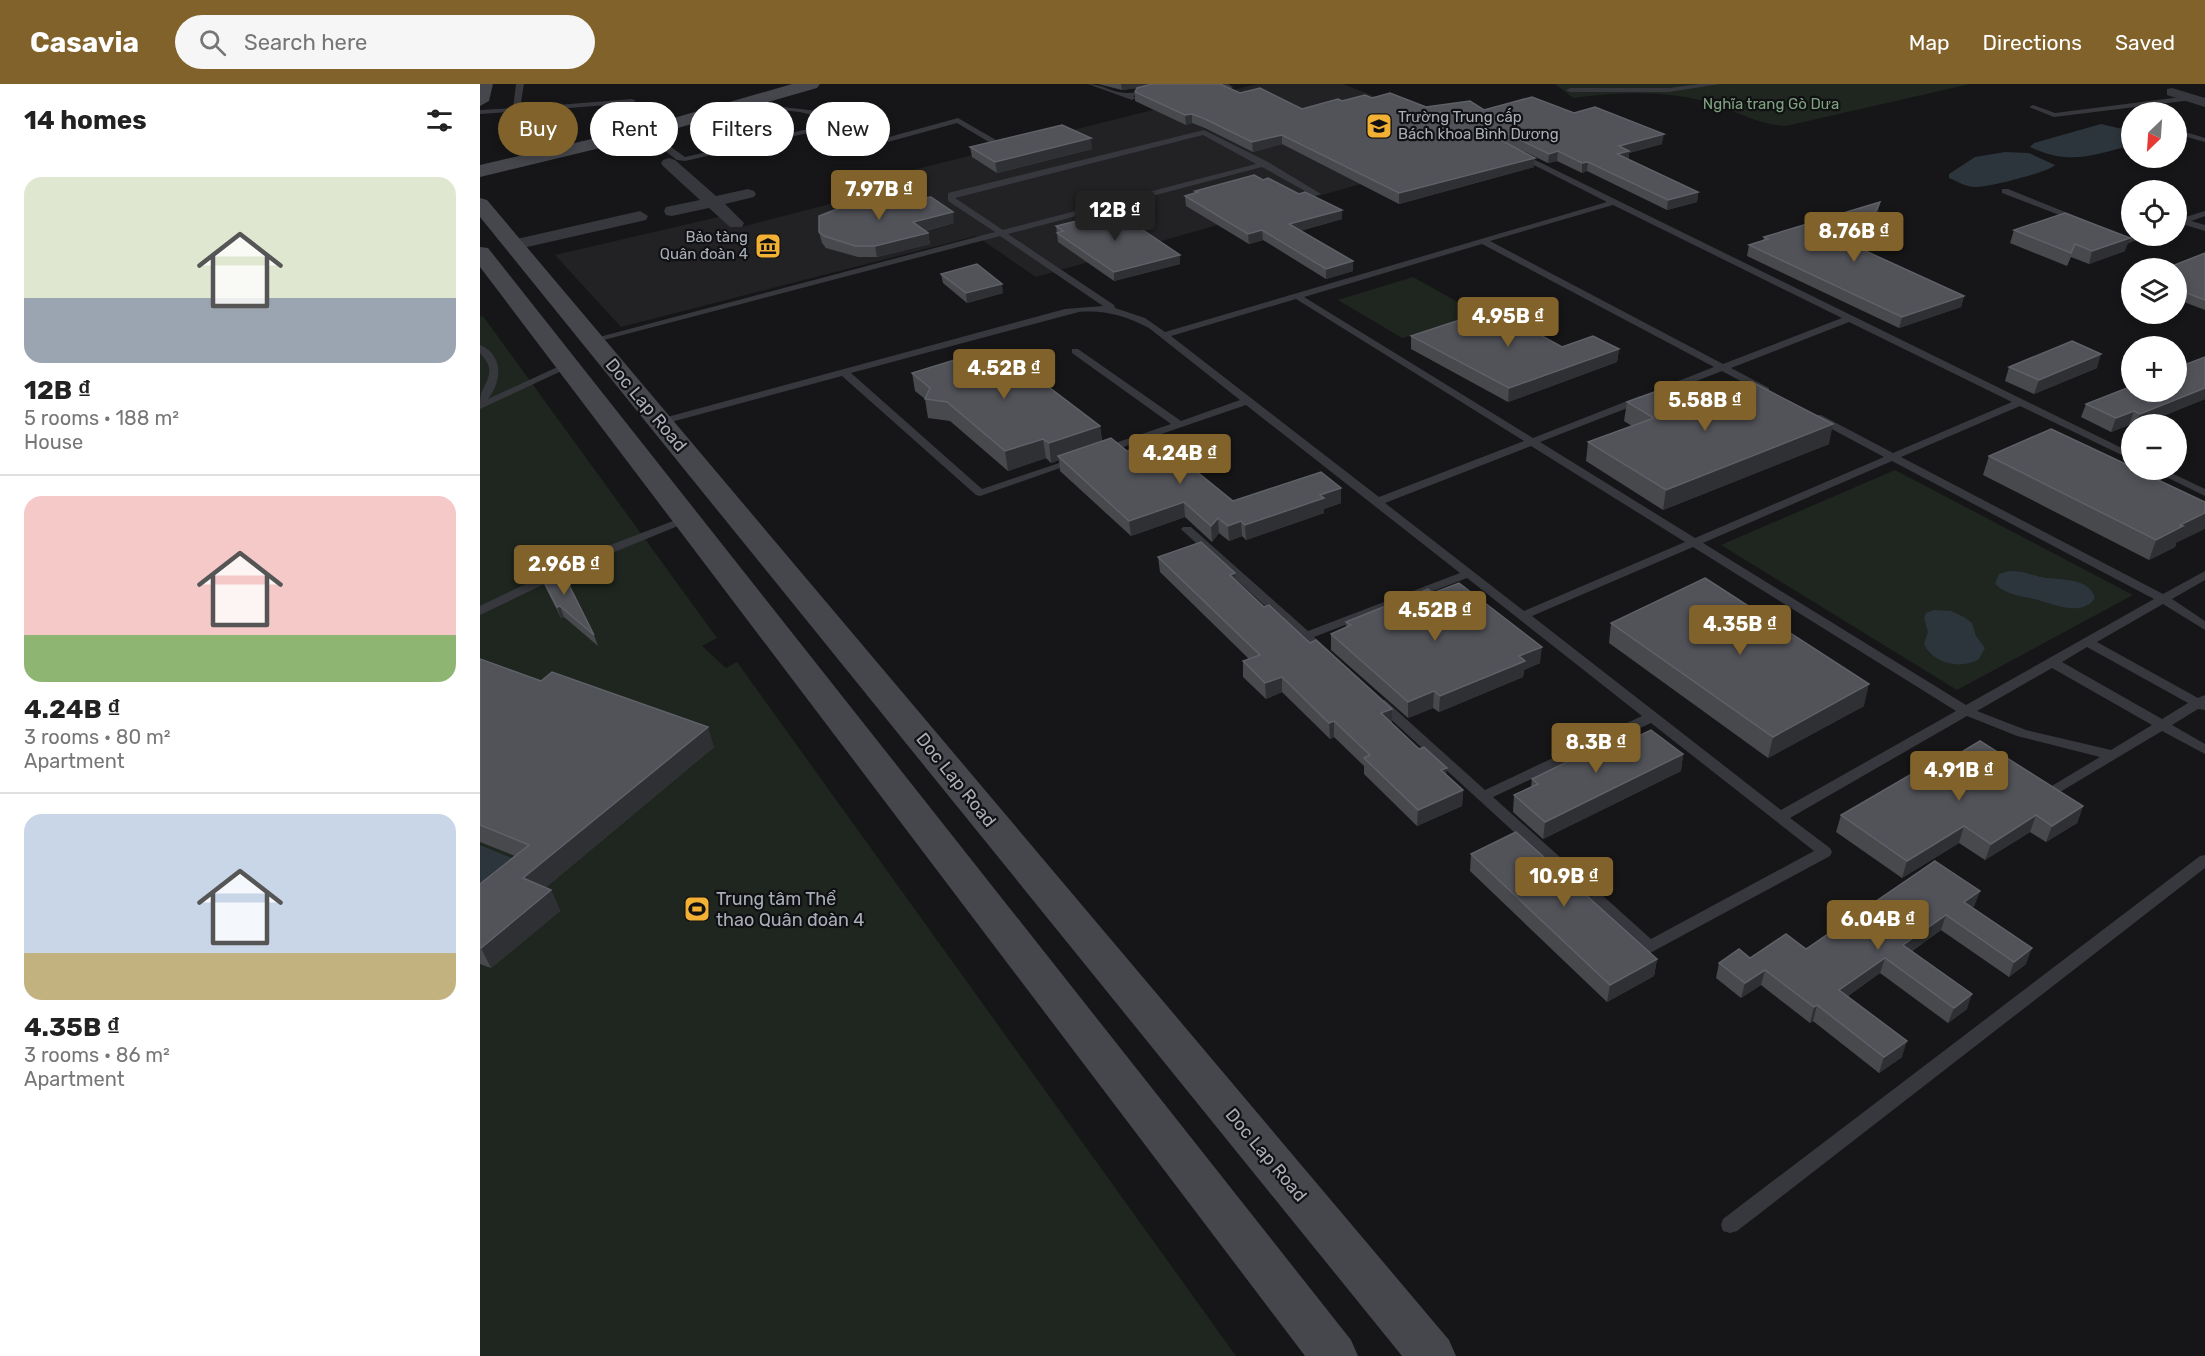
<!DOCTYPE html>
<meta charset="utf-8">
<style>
:root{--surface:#fff;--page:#f6f6f6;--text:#222;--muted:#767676;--line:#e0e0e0;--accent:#80622a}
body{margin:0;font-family:Rubik,sans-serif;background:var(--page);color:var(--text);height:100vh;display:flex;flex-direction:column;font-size:22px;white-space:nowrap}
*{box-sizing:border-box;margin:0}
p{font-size:20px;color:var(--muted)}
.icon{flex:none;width:33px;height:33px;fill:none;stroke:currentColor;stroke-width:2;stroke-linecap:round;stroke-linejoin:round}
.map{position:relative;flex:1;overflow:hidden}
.panel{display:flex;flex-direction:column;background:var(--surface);width:480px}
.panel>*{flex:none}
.banner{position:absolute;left:18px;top:18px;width:570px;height:54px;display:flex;gap:12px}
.needle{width:39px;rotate:205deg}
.buttons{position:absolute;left:1641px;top:18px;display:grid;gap:12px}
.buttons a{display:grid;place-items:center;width:66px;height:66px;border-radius:50%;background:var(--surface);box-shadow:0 3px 9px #0003;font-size:30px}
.price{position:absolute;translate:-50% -51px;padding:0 14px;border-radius:6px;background:var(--accent);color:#fff;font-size:20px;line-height:39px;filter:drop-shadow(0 2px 3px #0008)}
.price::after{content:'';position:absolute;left:50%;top:36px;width:18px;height:14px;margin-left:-9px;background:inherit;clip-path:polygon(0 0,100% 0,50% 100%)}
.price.on{background:#222;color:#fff}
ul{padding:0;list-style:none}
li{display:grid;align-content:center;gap:12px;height:318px;padding:0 24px}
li+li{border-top:2px solid var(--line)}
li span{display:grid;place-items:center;height:186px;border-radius:18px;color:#555}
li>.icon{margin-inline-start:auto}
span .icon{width:108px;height:108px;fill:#fffc;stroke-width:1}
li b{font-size:26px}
h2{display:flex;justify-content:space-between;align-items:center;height:72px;padding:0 24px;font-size:26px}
.chip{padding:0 21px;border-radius:27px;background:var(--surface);box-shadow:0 3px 9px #0003;font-size:21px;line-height:54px}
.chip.on{background:var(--accent);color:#fff}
header{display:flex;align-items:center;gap:36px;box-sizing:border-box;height:84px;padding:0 30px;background:var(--accent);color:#fff}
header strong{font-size:28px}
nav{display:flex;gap:33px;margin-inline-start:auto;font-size:21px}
.search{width:420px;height:54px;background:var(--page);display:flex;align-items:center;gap:15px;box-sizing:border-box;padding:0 21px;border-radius:33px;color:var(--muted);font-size:22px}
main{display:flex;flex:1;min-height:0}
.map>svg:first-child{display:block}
</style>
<header>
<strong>Casavia</strong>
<div class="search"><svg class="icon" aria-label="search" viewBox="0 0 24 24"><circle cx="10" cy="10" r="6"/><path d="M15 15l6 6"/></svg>Search here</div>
<nav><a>Map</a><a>Directions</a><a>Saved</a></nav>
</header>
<main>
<section class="panel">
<h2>14 homes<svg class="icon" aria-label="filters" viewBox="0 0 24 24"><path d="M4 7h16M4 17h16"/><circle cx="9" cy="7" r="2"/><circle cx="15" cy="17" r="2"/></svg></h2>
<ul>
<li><span style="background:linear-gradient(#dfe7d0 65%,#9aa5b1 0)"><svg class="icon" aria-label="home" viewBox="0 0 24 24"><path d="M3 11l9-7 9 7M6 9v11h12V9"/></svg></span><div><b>12B ₫</b><p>5 rooms · 188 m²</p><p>House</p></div></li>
<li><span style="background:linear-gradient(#f6c9c9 75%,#8fb573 0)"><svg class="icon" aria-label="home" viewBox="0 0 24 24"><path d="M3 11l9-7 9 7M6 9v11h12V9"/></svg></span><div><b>4.24B ₫</b><p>3 rooms · 80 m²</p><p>Apartment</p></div></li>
<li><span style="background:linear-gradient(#c9d6e8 75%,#c2b280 0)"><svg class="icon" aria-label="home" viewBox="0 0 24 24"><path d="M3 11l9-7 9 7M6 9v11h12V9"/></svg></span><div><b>4.35B ₫</b><p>3 rooms · 86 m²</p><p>Apartment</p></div></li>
</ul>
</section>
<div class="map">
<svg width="1725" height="1272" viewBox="0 0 1725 1272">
<rect width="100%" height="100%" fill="#161618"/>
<polygon fill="#222225" points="777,0 863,0 945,32 1045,20 1006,64 556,193 496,152 141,243 75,171 247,131 261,143 366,116 362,112 398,103 395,99 413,95 409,92"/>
<g fill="#1e261f">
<path d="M1075 0H1490L1306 42C1279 41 1256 27 1231 19 1186 6 1139 8 1093 14Z"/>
<polygon points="933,193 999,230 922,254 858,216"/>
<polygon points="3,232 237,554 222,562 246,584 257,578 756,1272 0,1272 0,233"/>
<polygon points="1415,386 1653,511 1477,606 1241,461"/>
</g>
<g fill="#2c353c">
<path d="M1621 40 1651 47V61C1612 72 1589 81 1550 63L1554 59Z"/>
<path d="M1525 68 1549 69 1575 81C1569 88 1507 104 1495 103 1486 103 1477 97 1469 94V90L1495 73Z"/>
<path d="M1529 487C1543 486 1553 492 1566 494 1582 496 1610 494 1615 514 1602 533 1576 521 1558 516 1543 512 1528 512 1515 500L1519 490Z"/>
<path d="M1454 526 1471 527 1484 533 1492 539 1496 552 1505 564 1499 575C1482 586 1453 580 1444 560L1448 548 1444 534 1446 529Z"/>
<polygon points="0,761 44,779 0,815"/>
</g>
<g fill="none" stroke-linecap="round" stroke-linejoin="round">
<g fill="#37383d" fill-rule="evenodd">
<polygon points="36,0 44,0 40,24 152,15 156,17 152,19 39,28 29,56 25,58 21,56 31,28 0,30 0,26 33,24"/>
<path d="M608 0C622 0 633 9 646 9 660 10 681 0 699 0L653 12 656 14 652 16Z"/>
<polygon points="738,0 748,0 753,3 749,5"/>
<polygon points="1219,0 1240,0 1189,8 1090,8 1086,6 1090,4 1189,4"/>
<polygon points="1709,12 1713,14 1712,16 1574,33 1549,23 1553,21 1575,29"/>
<polygon points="262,18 337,27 371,36 409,53 478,34 516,56 509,58 477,39 408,58 367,40 205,77 197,76 160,48 167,46 205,73 359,38 320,28 259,22 259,18"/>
<polygon points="1696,45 1725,54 1725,58 1696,50"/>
<path d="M724 46 788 78 841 110 834 112 782 83 528 150 634 221 635 224 665 234 685 248 1127 118 1034 71 1041 69 1652 369V376L1540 322 1421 373 1683 510 1725 487V496L1692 515 1725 537V546L1683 520 1617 558 1718 614 1725 611V626L1718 625 1692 641 1725 660V670L1682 647 1575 711 1568 706 1570 703 1620 673 1537 652 1487 632 1310 734 1350 764 1352 768 1350 772 1170 869 1164 867 893 619 895 616H905L1005 706 1162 632 987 494 834 553 852 570 846 574 841 573 703 447 701 445 703 443H711L828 547 980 489 766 321 626 369H618V365L691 340 592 269V265H598L701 337 760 316 669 244C646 232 625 226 599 228L371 289 502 405 591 375 595 374 600 377 500 412 496 411 362 292 180 341 175 338 176 336 585 225 623 222 520 152 116 258 108 256 515 148 468 117V109ZM723 51 776 80 523 146 475 114ZM1133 121 1362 234 1243 280 1010 157ZM1002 160 1234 283 1178 305V309H1186L1242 287 1281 308H1289V304L1251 284 1369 238 1532 318 1413 369 1341 331H1333V335L1404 373 1215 454 1060 358 1168 316V312H1160L1053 354 824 213ZM816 215 1044 357 899 413 691 252ZM1051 362 1205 458 1044 527 905 419ZM1412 377 1674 515 1486 621 1223 459ZM1213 463 1476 627 1301 726 1052 532ZM1607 563 1708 619 1682 635 1582 578ZM1572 584 1672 641 1631 666 1546 646 1497 627ZM1171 639 1334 767 1171 855 1013 713Z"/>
<polygon points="1522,105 1528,105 1605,136 1598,138 1522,109"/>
<polygon points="1725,127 1725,132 1711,137 1725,141 1725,147 1702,140 1696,141 1696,136"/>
<polygon points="1655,152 1666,152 1642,162 1635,160"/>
<path d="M0 261C24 271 22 297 8 315L84 280 92 282 0 325C0 321 0 314 1 310 8 293 16 286 0 269Z"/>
<polygon points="1672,386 1685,386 1725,405 1725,412"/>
<polygon points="206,432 210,433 210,437 115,476 0,531 0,522 107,470"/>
<polygon points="1725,771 1725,784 1257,1147 1250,1149 1243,1147 1241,1141 1243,1135 1720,772"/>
</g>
<g fill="#37383d" fill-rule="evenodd">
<polygon points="1692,4 1725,14 1725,23 1687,11 1687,5"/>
<polygon points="189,74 195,76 236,112 268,105 274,107 276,110 274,113 245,120 264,139 262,143 250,143 229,124 192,132 186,131 184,127 186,123 220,116 183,82 181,79 183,76"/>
<polygon points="160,127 168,132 166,136 34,166 25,161 28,157"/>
</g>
<g fill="#45474d" fill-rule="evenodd">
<polygon points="0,0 13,0 9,17 0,22"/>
<polygon points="312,0 340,0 337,4 170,52 0,93 0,81 159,44"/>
<polygon points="0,114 7,116 969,1256 976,1272 922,1272 0,133"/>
<polygon points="0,163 8,164 871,1256 878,1272 825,1272 0,183"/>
</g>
</g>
<g fill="#47494d">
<polygon points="618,0 740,0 760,9 822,25 862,17 892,14 946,23 1094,29 1182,60 1149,69 1148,76 1218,108 1217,118 1187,126 1107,87 1102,89 1077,77 1068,79 1035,63 1055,74 1054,83 919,120 802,60 773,68 725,44 712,39 706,41 655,17 655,8 657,4 642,6"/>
<polygon points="490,63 612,65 517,89 492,73"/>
<polygon points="715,107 862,135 820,147 873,177 873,187 846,195 783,156 769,160 706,122 705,112 715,109"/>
<polygon points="1400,118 1398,129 1382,165 1484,212 1481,223 1419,244 1267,172 1269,161 1283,157 1284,153"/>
<polygon points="474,139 445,147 448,149 450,160 397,173 378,173 346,164 342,159 339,148"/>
<polygon points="576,142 700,180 634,197 578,158"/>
<polygon points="1534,146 1645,167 1609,180 1591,173 1587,182 1530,159"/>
<polygon points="1725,169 1725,226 1696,215 1696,184"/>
<polygon points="461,190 523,209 487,219 463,199"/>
<polygon points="931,252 1082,263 1139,265 1137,278 1028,318 931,265"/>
<polygon points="1529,283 1617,284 1554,310 1525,297"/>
<polygon points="432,289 555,293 620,342 622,357 647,367 753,417 861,404 861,419 844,425 844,429 766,456 762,452 749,457 739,449 732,458 705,433 651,452 580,387 579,376 571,379 566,374 528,387 470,337 448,334 445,315 435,307"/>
<polygon points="1224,315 1349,360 1183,426 1106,377 1108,358 1152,342 1144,337 1147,318"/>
<polygon points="1725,315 1663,340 1652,340 1652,342 1649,341 1631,348 1601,333 1606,320"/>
<polygon points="1509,372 1696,459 1695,463 1669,476 1503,391"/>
<polygon points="678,473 755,496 784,523 912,625 912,640 983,706 982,722 937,742 884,690 884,682 854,653 850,655 802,608 786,615 763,593 763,577 769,575 680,488"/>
<polygon points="61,492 114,551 118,562 84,533 81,534 65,502"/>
<polygon points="953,509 1060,579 1044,586 1043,593 959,628 953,624 928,634 851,566 851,550 866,543 866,538"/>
<polygon points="1131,539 1384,622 1288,674 1129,559"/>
<polygon points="0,575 234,663 65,804 71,806 80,827 11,884 0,880 0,800 35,772 0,758"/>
<polygon points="1144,659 1203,670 1201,687 1063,755 1033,728 1034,711 1051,703 1052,695"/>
<polygon points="1460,681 1603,722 1597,739 1566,758 1550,748 1505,776 1479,759 1422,794 1356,748 1361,731"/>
<polygon points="991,770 1177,875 1174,892 1127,918 990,787"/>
<polygon points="1500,807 1494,822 1492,824 1546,880 1529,893 1461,846 1432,867 1487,925 1468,939 1400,889 1368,912 1422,973 1399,989 1333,937 1330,939 1281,901 1261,914 1236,894 1239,879 1326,865"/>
</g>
<g fill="#2f3033">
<polygon points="641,0 688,0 642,6"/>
<polygon points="712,30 712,39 706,41 705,31"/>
<polygon points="1020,46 1019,56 1011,51"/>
<polygon points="1184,50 1182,60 1149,69 1148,77 1137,70 1139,62"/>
<polygon points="802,51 802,60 773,68 772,58"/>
<polygon points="611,54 612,65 517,89 515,78"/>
<polygon points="1078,67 1077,77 1068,79 1069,70"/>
<polygon points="1055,74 1054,83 919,120 919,109"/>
<polygon points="1108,78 1107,87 1102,89 1102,79"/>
<polygon points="1218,108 1217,118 1187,126 1188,116"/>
<polygon points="1400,118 1398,129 1377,176 1379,164"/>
<polygon points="862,126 862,135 809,150 809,140"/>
<polygon points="473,128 474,139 435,149 433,138"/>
<polygon points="782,146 783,156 769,160 768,150"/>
<polygon points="448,149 450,160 397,173 395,162"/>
<polygon points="1650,154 1645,167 1609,180 1612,167"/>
<polygon points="700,171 700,180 634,197 634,188"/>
<polygon points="873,177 873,187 846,195 846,185"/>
<polygon points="522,200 523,209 487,219 486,209"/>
<polygon points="1484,212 1481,223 1419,244 1422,233"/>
<polygon points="1139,265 1137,278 1028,318 1029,304"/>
<polygon points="1621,270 1617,284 1554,310 1559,296"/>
<polygon points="553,277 556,296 549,288"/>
<polygon points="1725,304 1725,315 1663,340 1656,340 1660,330"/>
<polygon points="1654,327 1649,341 1631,348 1636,334"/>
<polygon points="1353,340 1349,360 1183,426 1186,406"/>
<polygon points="620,342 622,361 578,372 579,376 571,379 569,359"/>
<polygon points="563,355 566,374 528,387 525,367"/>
<polygon points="861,404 861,419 844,425 844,429 766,456 765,441 840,411"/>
<polygon points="704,418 705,433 651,452 649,437"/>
<polygon points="1725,429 1725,445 1696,459 1695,463 1669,476 1676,456 1700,441"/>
<polygon points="738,434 739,449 732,458 731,442"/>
<polygon points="761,437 762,452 749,457 748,442"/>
<polygon points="755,489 756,504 750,491"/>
<polygon points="80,522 84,533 81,534 77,523"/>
<polygon points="1062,563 1060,579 1044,586 1043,593 959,628 960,612 1039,572"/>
<polygon points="802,593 802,608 786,615 785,599"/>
<polygon points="1389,600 1384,622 1288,674 1293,653"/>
<polygon points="954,607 953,624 928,634 928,618"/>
<polygon points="912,625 912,640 901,629"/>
<polygon points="854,637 854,653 850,655 849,639"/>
<polygon points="228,643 234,663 52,815 43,794"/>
<polygon points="1203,670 1201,687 1063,755 1065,738"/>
<polygon points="967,684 966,700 961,686"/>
<polygon points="983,706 982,722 937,742 938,726"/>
<polygon points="1603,722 1597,739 1566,758 1572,742"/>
<polygon points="1556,731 1550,748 1505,776 1511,760"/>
<polygon points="1484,742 1479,759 1422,794 1427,777"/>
<polygon points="71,806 80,827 11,884 1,864"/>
<polygon points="1500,807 1494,822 1478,833 1484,818"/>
<polygon points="1466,831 1461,846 1418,876 1423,861"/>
<polygon points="1552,864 1546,880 1529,893 1534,878"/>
<polygon points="1405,874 1400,889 1355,921 1359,906"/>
<polygon points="1177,875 1174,892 1127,918 1130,901"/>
<polygon points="1285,886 1281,901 1261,914 1265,899"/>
<polygon points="1492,910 1487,925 1468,939 1474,924"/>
<polygon points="1337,921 1333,937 1330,939 1334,923"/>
<polygon points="1427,957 1422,973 1399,989 1404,973"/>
</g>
<g fill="#525359" stroke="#5f6168" stroke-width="1.5">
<polygon points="672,0 740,0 760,9 780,4 822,25 858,15 862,17 885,11 892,14 910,9 946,23 990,17 1004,26 1052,13 1094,29 1115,23 1184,50 1139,62 1149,67 1137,70 1218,108 1188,116 1108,78 1102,79 1078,67 1069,70 1020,46 1011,51 1055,74 919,109 802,51 772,58 725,35 712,30 705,31 655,8 657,4"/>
<polygon points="582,41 611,54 515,78 490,63"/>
<polygon points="774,91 783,96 788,94 819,110 825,108 862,126 809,140 873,177 846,185 782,146 768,150 705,112 718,108 715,107"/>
<polygon points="451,113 473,128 433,138 448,149 395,162 375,162 344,152 339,148 339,132 362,123"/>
<polygon points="1400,118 1379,164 1484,212 1422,233 1269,161 1288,155 1284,153"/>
<polygon points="1585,129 1650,154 1612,167 1595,160 1591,169 1534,146"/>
<polygon points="625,130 630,133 639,130 700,171 634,188 577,149 583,147 576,142"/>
<polygon points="1725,169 1725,216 1696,205 1696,184 1687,184"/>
<polygon points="497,180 522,200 486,209 461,190"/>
<polygon points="1013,225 1082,263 1113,252 1139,265 1029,304 931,252"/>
<polygon points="1592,257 1621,270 1559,296 1529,283"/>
<polygon points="507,266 522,267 532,275 553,277 549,288 620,342 569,359 563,355 525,367 467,318 445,315 450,304 432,289"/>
<polygon points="1725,273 1725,304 1660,330 1654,327 1636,334 1606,320 1652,302 1652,308 1696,308 1696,284"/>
<polygon points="1272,298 1353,340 1186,406 1108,358 1174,334 1147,318 1196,300 1224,315"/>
<polygon points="1571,345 1652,383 1652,386 1657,386 1725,418 1725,429 1700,441 1703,442 1676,456 1509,372"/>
<polygon points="631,354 647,367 679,357 753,417 841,388 861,404 840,411 844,414 765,441 761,437 748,442 738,434 731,442 704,418 649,437 578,372"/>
<polygon points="721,458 755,489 750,491 784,523 789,521 830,559 836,556 912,625 901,629 939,665 944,663 967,684 961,686 983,706 938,726 884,674 890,671 854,637 849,639 802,593 785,599 763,577 780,571 678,473"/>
<polygon points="80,483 114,551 80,522 77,523 61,492"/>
<polygon points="1225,494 1389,600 1293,653 1131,539"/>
<polygon points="979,499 1062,563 1039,572 1045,577 960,612 954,607 928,618 851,550 871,541 866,538 948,505 953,509"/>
<polygon points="0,575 61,597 72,588 228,643 43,794 71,806 1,864 0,863 0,800 49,761 0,741"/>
<polygon points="1171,646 1203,670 1065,738 1034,711 1058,700 1052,695 1138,653 1144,659"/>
<polygon points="1500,657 1603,722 1572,742 1556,731 1511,760 1484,742 1427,777 1361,731 1454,677 1460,681"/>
<polygon points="1036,748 1177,875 1130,901 991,770"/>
<polygon points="1455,777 1500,807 1484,818 1552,864 1534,878 1466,831 1423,861 1492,910 1474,924 1405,874 1359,906 1427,957 1404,973 1337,921 1334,923 1285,886 1265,899 1239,879 1259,865 1270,874 1306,850 1326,865"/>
</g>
<defs>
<g id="school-square" transform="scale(1.35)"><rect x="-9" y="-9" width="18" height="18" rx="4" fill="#f2b134" stroke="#111113"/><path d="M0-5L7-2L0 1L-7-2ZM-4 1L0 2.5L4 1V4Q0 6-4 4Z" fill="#111"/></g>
<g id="museum-square" transform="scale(1.35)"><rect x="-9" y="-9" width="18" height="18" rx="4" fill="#f2b134" stroke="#111113"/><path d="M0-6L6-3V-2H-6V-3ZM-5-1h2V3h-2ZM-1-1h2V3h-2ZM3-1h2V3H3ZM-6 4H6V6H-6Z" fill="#111"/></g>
<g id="stadium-square" transform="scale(1.35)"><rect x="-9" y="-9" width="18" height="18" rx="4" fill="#f2b134" stroke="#111113"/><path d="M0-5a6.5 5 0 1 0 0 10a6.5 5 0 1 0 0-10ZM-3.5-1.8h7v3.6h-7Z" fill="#111"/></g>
</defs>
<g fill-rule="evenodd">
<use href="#school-square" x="899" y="42"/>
<use href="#museum-square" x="288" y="162"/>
<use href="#stadium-square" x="217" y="825"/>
</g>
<g text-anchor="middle" stroke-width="4.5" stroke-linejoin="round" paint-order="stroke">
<g font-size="15" fill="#7fa381" stroke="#111113">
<text x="1291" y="25">Nghĩa trang Gò Dưa</text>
</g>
<g font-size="15" fill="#a8adb8" stroke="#111113" text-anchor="start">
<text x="918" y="38">Trường Trung cấp<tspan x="918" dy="17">Bách khoa Bình Dương</tspan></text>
<text x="268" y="158" text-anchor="end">Bảo tàng<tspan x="268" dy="17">Quân đoàn 4</tspan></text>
</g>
<g font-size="18" fill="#a8adb8" stroke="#111113">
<text transform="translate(166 321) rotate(50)" y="6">Doc Lap Road</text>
<text transform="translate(476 696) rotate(51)" y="6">Doc Lap Road</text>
<text transform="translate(786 1071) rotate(50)" y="6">Doc Lap Road</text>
</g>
<g font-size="18" fill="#a8adb8" stroke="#111113" text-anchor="start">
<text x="236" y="821">Trung tâm Thể<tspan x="236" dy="21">thao Quân đoàn 4</tspan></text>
</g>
</g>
</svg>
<div class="buttons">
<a><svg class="needle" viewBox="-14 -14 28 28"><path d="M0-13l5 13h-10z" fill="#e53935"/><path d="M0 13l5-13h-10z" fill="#767676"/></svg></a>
<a><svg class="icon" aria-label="locate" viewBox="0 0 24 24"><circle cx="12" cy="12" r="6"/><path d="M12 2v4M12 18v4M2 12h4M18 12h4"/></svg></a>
<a><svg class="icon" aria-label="layers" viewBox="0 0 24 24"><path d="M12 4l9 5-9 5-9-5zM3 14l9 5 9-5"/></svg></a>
<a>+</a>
<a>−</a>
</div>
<b class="price" style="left:399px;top:137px">7.97B ₫</b>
<b class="price on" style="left:635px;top:158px">12B ₫</b>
<b class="price" style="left:1374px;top:179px">8.76B ₫</b>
<b class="price" style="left:1028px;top:264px">4.95B ₫</b>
<b class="price" style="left:524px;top:316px">4.52B ₫</b>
<b class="price" style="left:1225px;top:348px">5.58B ₫</b>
<b class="price" style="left:700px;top:401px">4.24B ₫</b>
<b class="price" style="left:84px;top:512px">2.96B ₫</b>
<b class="price" style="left:955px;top:558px">4.52B ₫</b>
<b class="price" style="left:1260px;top:572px">4.35B ₫</b>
<b class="price" style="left:1116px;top:690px">8.3B ₫</b>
<b class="price" style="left:1479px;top:718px">4.91B ₫</b>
<b class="price" style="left:1084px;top:824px">10.9B ₫</b>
<b class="price" style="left:1398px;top:867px">6.04B ₫</b>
<div class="banner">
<a class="chip on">Buy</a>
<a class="chip">Rent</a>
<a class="chip">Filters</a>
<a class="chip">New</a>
</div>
</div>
</main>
